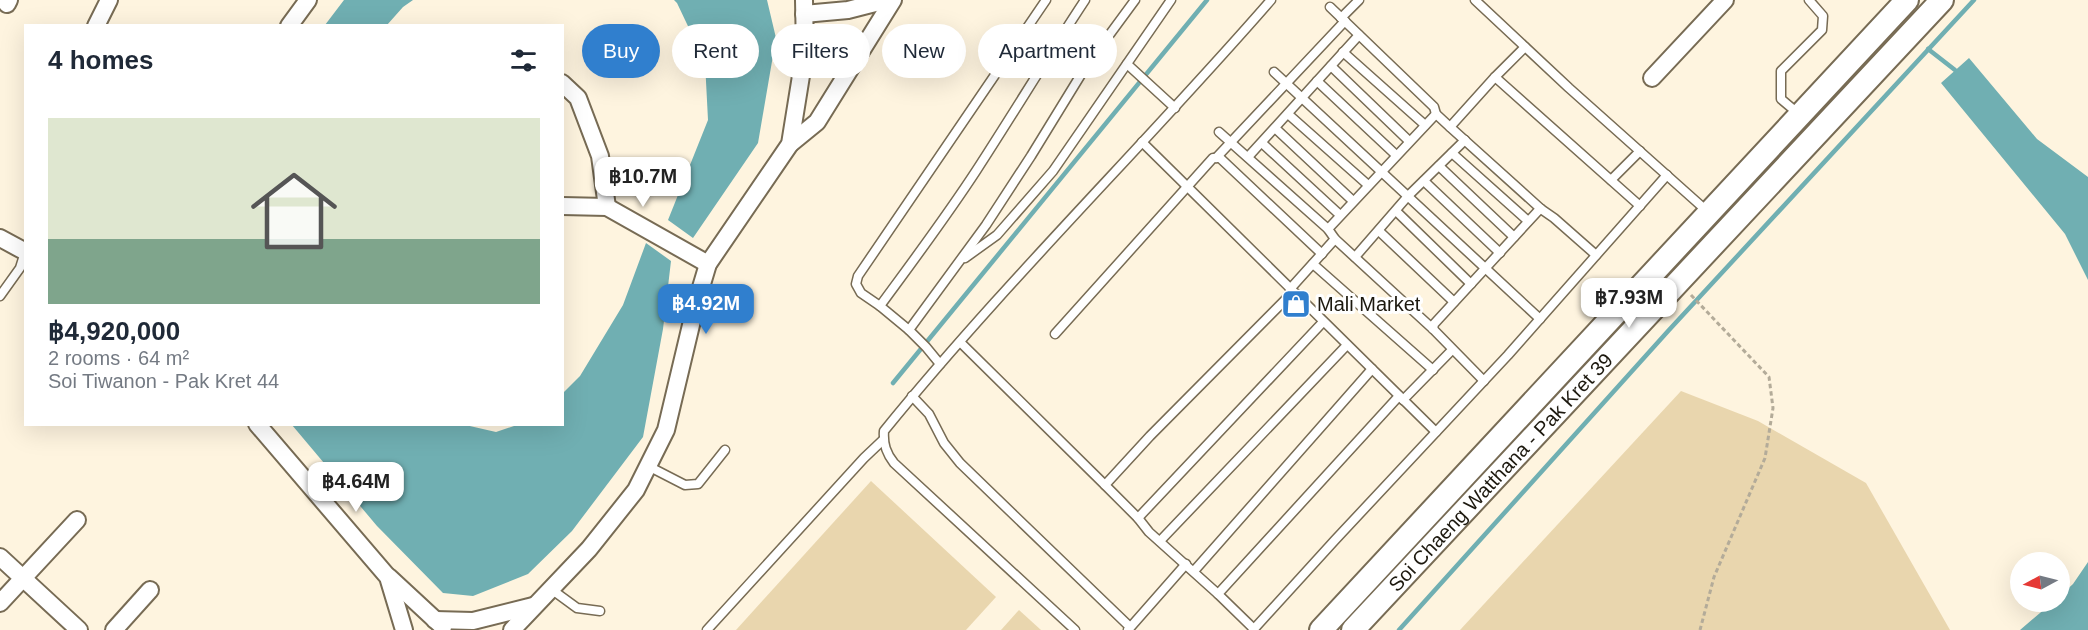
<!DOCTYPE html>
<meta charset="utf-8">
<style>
:root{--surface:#fff;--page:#f2f2f3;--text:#1f2937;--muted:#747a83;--accent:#307fce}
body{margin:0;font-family:Arial,sans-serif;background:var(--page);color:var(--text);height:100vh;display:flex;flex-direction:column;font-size:22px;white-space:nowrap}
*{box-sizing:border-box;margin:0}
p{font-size:20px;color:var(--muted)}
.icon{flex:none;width:33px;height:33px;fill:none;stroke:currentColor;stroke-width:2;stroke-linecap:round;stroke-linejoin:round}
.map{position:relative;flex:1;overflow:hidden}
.details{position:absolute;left:24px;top:24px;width:540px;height:402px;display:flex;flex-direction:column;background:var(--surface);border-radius:0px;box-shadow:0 6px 24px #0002}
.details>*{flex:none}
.hud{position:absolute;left:582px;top:24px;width:570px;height:54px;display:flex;gap:12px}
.needle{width:39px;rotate:263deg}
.buttons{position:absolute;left:2010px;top:552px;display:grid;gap:12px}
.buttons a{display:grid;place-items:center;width:60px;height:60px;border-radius:50%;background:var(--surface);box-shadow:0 6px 24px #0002;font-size:30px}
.price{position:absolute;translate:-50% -51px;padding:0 14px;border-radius:12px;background:#fff;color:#222;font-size:20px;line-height:39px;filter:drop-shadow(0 2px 3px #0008)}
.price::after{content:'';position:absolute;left:50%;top:36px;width:18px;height:14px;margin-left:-9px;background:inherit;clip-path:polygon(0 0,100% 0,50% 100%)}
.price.selected{background:var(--accent);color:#fff}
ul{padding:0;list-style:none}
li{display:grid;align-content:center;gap:12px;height:318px;padding:0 24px}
li span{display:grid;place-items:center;height:186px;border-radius:0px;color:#555}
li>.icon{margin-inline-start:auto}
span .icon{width:108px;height:108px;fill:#fffc;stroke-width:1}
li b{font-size:26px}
h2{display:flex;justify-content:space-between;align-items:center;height:72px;padding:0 24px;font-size:26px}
.chip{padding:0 21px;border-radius:27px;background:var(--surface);box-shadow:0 6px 24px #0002;font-size:21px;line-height:54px}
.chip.selected{background:var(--accent);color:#fff}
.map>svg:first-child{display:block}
</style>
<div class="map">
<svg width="2088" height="630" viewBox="0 0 2088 630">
<rect width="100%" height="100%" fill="#fef4df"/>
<g fill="#e9d6ae">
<polygon points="1681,391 1758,421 1866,483 1950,630 1460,630"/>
<polygon points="871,481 996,597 966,630 736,630"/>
<polygon points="1019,610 1041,630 1001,630"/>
</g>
<g fill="#70afb2">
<polygon points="344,0 413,0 403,7 387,25 325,25"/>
<polygon points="674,0 767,0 776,38 758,143 693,238 668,220 708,120 705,62 677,3"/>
<polygon points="1969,58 2037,139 2088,177 2088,280 2065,234 1941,83"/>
<polygon points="646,243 671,261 663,329 643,437 572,531 528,574 473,596 443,593 377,526 292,425 461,424 496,432 517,425 562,424 563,393 580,376 623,305"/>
<polygon points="2088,562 2088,630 2020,630 2053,602 2060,602 2060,596 2073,584"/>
</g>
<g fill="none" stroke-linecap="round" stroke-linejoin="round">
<g stroke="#70afb2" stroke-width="4.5">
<polyline points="1928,49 1955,70"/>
<polyline points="893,383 1207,0"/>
<polyline points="1399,630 1669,330 1974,0"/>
</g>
<g stroke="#776b54" stroke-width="11">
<g id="lane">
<polyline points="1475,0 1569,88 1708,212"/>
<polyline points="1330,7 1434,107 1436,114 1450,127 1541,209 1554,218 1596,255"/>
<polyline points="1341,18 1359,0"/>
<polyline points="1343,52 1425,125"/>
<polyline points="1127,64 1175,108"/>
<polyline points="1331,66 1409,141"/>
<polyline points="1274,72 1540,319"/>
<polyline points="1495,77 1640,206"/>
<polyline points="1317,81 1396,155"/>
<polyline points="1288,114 1368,185"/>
<polyline points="1800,115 1781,99 1781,71 1822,30 1823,16 1809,0"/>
<polyline points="1450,127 1495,77 1525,47"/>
<polyline points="1275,128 1353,201"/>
<polyline points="1219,132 1328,229 1335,239 1433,329 1484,381"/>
<polyline points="1142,142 1436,432"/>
<polyline points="1262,143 1340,215"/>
<polyline points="1452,153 1528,221"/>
<polyline points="1248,157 1359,35"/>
<polyline points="1216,158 1345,21"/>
<polyline points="1439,166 1514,237"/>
<polyline points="1611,180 1640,151"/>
<polyline points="1424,181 1500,253"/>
<polyline points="1396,211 1471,284"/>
<polyline points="1328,229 1436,114"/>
<polyline points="1379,231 1454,302"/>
<polyline points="1355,257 1408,196 1465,140"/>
<polyline points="965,258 997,235 1053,171 1171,0"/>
<polyline points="1313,264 1433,370"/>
<polyline points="1290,289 1335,239"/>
<polyline points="0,296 20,268 25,252"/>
<polyline points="880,306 861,293 856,284 858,276 1046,0"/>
<polyline points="1433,329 1434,324 1538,211 1541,209"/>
<path d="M909 330 880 306C913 261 946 217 976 171 1013 114 1048 56 1085 0"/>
<polyline points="1055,334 1213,158 1220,158 1322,254"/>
<polyline points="960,342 1105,485"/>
<polyline points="940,364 926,347 909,330 986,225 1031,156 1085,68 1135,0"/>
<polyline points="912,396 929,414 944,443 960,463 1130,627"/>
<polyline points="1403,400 1452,350"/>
<polyline points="648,466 685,485 698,484 725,450"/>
<polyline points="1138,518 1323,322"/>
<polyline points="1160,541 1347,345"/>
<polyline points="1194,571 1372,369"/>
<polyline points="551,589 577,608 600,611"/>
<polyline points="1218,594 1149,532 1138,518 1105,485 1150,436 1293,292"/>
<polyline points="1254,629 1218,594 1399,396"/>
<polyline points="707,630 864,458 883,440"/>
<path d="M1075 630 894 463C886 453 883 444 884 431 1006 281 1144 146 1271 0"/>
<polyline points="1128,630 1186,564"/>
<polyline points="1253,630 1335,540 1508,355 1667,175"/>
</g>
</g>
<g stroke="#776b54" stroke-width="20">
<g id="street">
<polyline points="7,4 9,0"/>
<polyline points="804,14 848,10 887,0"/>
<polyline points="96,26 109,0"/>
<polyline points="289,26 308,0"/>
<polyline points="805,51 860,53"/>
<polyline points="1652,78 1725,0"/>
<polyline points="562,83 578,98 600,156 607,207"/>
<polyline points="790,144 817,122 893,0"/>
<polyline points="562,206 607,207 708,264"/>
<polyline points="0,238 26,252"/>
<polyline points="257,424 388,577 404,630"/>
<polyline points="0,557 79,630"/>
<polyline points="389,577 443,627"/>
<polyline points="0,603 77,520"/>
<polyline points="435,620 473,621 533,606"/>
<polyline points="114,630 150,590"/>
<polyline points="512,630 589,549 636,490 666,430 696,304 708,264 790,144 805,51 804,0"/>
</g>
</g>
<g stroke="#776b54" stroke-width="26">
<g id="secondary">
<polyline points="1321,630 1907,0"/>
<path id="s1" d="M1353 630 1942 0"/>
</g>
</g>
<polyline stroke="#b3ab99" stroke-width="3" stroke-dasharray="4.5 3" stroke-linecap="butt" points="1691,295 1769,377 1773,408 1765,458 1714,577 1700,630"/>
<use href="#lane" stroke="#fff" stroke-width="8"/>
<use href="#street" stroke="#fff" stroke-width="16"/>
<use href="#secondary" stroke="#fff" stroke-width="22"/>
</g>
<defs>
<g id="shop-square" transform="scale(1.5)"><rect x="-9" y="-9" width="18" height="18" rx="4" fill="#307fce" stroke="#fff"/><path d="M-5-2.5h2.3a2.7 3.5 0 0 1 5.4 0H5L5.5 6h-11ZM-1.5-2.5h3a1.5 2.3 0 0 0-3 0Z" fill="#fff"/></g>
</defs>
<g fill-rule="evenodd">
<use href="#shop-square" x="1296" y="304"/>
</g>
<g text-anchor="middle" stroke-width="6" stroke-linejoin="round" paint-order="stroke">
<g font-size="20" fill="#1c180e" stroke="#fff" text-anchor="start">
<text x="1317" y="311">Mali Market</text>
</g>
<g font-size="20" fill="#1c180e" stroke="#fff">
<text dy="7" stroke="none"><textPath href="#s1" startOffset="216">Soi Chaeng Watthana - Pak Kret 39</textPath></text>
</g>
</g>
</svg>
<div class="buttons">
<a><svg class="needle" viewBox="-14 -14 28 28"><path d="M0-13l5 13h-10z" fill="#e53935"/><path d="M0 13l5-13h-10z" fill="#747a83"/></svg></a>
</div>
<b class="price" style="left:643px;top:208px">฿10.7M</b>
<b class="price" style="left:1629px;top:329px">฿7.93M</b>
<b class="price selected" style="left:706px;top:335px">฿4.92M</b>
<b class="price" style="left:356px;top:513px">฿4.64M</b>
<div class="hud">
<a class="chip selected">Buy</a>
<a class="chip">Rent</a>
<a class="chip">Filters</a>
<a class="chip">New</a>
<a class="chip">Apartment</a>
</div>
<section class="details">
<h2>4 homes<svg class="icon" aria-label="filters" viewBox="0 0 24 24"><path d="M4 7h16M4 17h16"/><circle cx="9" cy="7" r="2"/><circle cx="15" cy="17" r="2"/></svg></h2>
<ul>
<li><span style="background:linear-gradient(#dfe7d0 65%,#7fa58c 0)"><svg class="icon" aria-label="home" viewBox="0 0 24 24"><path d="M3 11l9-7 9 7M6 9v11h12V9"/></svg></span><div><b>฿4,920,000</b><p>2 rooms · 64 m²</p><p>Soi Tiwanon - Pak Kret 44</p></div></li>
</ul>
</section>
</div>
